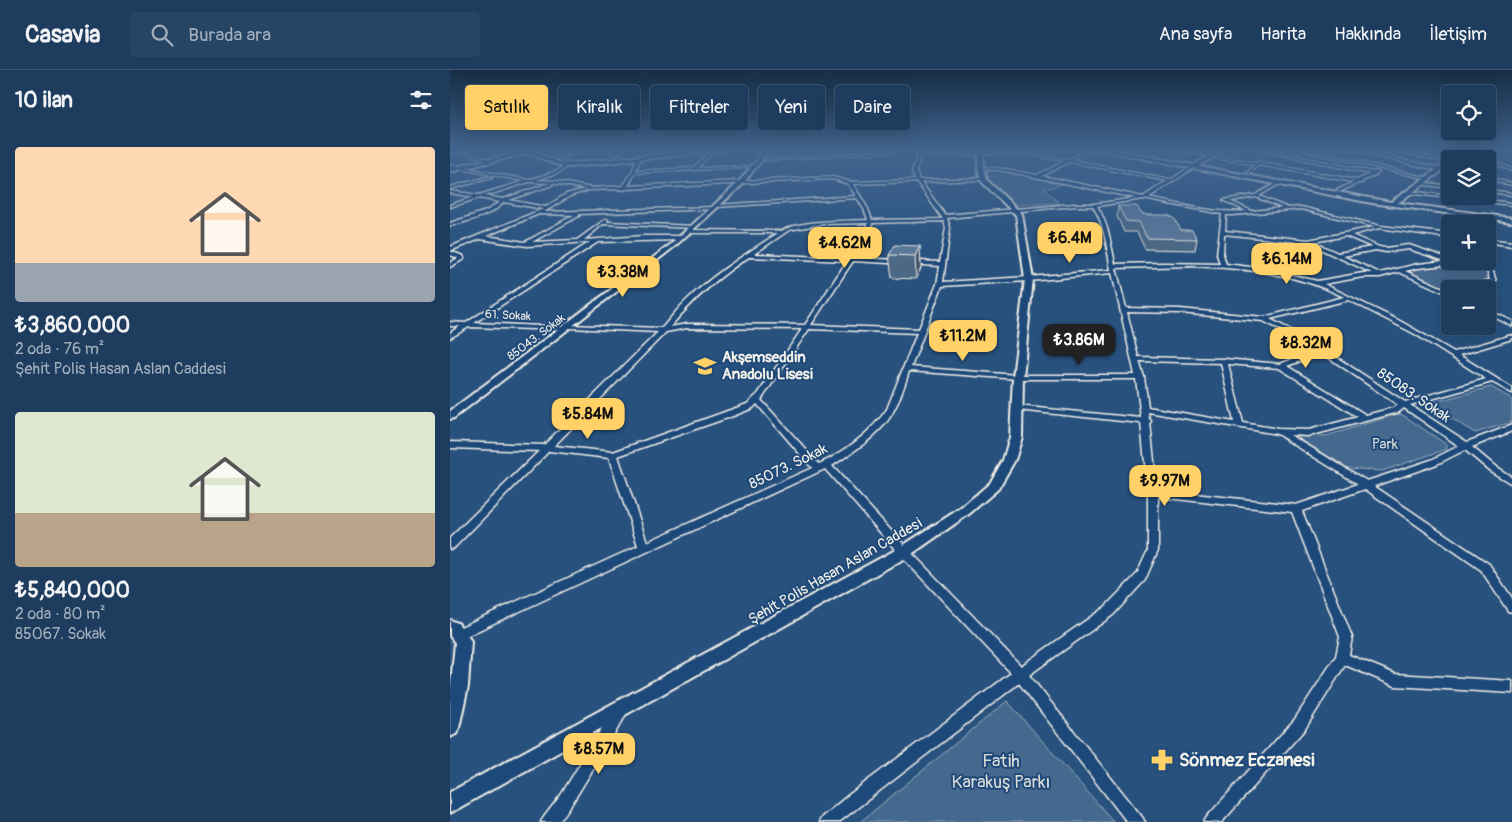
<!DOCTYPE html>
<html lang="tr">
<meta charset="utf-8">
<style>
:root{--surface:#1e3d5e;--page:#264464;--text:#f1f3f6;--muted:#a1aebc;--line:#3c5673;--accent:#ffd166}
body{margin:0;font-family:Pangolin,sans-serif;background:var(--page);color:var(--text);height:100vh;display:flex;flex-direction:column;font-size:19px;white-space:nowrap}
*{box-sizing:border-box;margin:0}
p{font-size:16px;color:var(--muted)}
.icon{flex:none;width:28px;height:28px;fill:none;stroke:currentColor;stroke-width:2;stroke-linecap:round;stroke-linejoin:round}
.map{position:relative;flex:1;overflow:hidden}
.side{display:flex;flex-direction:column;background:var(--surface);width:450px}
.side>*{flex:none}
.hud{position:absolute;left:15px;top:15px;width:475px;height:45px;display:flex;gap:10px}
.buttons{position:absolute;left:991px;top:15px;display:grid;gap:10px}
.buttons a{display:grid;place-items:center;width:55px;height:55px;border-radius:5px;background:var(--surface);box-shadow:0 5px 20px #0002,0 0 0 1px var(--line);font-size:25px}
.price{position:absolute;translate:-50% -42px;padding:0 11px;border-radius:10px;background:var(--accent);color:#111;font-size:16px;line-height:32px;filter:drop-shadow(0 1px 2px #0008)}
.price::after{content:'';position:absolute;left:50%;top:30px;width:15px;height:11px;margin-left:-8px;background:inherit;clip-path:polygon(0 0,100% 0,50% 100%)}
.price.active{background:#222;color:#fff}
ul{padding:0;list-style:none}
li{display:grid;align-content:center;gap:10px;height:265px;padding:0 15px}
li span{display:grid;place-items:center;height:155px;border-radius:5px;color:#555}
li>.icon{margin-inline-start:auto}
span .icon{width:90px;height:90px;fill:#fffc;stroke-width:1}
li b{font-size:21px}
h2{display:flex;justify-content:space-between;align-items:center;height:60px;padding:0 15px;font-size:21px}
.chip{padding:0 18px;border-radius:5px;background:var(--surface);box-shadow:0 5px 20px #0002,0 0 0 1px var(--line);font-size:18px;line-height:45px}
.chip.active{background:var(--accent);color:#111}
header{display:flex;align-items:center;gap:30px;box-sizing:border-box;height:70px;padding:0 25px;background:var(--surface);border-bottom:1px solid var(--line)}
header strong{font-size:24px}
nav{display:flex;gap:28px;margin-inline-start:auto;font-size:18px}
.search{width:350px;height:45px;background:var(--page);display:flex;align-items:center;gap:12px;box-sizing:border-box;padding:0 18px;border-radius:5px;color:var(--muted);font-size:19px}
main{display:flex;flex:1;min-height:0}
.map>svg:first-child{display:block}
</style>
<header>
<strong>Casavia</strong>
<div class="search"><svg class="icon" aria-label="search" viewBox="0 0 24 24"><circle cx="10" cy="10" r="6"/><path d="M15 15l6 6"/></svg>Burada ara</div>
<nav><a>Ana sayfa</a><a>Harita</a><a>Hakkında</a><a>İletişim</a></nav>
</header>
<main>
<section class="side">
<h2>10 ilan<svg class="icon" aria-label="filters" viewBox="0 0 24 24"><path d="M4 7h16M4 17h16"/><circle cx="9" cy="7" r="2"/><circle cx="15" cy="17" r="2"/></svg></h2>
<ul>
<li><span style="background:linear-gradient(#ffd9b3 75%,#9aa5b1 0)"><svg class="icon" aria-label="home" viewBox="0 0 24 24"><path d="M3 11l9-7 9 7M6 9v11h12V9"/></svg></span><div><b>₺3,860,000</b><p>2 oda · 76 m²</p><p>Şehit Polis Hasan Aslan Caddesi</p></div></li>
<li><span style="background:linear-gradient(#dfe7d0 65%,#b9a48a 0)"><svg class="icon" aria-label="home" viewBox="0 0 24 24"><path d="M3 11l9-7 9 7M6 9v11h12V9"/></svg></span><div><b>₺5,840,000</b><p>2 oda · 80 m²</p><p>85067. Sokak</p></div></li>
</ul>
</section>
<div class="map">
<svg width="1062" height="752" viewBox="0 0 1062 752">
<rect width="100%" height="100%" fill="#28517e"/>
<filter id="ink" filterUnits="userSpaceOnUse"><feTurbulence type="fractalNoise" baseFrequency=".02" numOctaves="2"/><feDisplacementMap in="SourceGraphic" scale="10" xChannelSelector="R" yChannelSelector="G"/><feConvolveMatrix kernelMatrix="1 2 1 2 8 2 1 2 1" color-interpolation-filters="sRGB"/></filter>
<g filter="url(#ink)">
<g fill="#45688e" stroke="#9cacbb">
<polygon points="539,101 557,101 617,113 594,119 610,133 566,135 538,110 536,102"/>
<polygon points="993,192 1018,195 1035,200 1039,210 996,219 956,200"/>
<polygon points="1041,317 1062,329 1062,352 1025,363 977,334"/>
<polygon points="948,344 953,345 997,375 997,379 932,401 898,398 848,368 852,365 876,366"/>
<polygon points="557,631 664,752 410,752"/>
</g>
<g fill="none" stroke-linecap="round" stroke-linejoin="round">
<g stroke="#f4f1e8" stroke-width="3">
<g id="minor">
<polygon points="0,80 18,82 45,91 42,92 18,84 0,82"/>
<polygon points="134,80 141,80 99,91 97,90"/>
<polygon points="167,80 174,80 165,83 182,89 179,90 159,83"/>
<polygon points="227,80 235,80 212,86 210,85"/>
<path d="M261 80H264L248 98 304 96 306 97 185 103 178 116 383 107 400 112 465 110 462 101 469 80H473L472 82 533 85 531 86 471 84 466 101 469 110 533 108 535 109 533 110 471 112 495 145 625 134H644L686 128 555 101 529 98 531 97 555 99 587 105 615 91 579 84 530 83 531 81 579 82 618 90 635 80H640L622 90 720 110 742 96 745 97 698 128C730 134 763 144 796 141L773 130 805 125 828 112 829 114 809 126 838 138 851 137 931 156 1000 164V168L929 158 902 165 929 177 936 178 959 175 1000 189V191L1036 196 1034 191 1039 190 1046 211 1045 212 1018 219H1006L1040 210 1037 199 1003 194 968 198 955 201 1000 221V225L949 202 930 207H913L874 214 950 251 1004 282 1062 265V269L1009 285 1062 318V323L1042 312 960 335 1017 372 1062 355V361L1022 377 1046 397 1062 407V414L1040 401 1015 380 987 394 924 416 1039 494 1062 528V542L1058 541 1031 500 915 419 852 441 902 567 899 585 945 604 1062 611V623L945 616 895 595 855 659 772 752H754L757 747 845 649 886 586 890 567 842 442 708 427V480L695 510 663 545 579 605 692 747 695 752H677L569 613 389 752H369L372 747 400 724 561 603 450 485 375 399 12 568 8 569 4 568 2 564 4 560 188 476 159 388 99 381 4 478 0 479V468L89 381 0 378V372L94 375 208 262 119 258 116 256 117 255 212 258C221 248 228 238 238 229 265 203 296 184 328 163H238L236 162V160L332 161C349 150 396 151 418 150L414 139 407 128 267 137 265 139 129 144V146L82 172 127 170 156 149 158 150 157 152 244 156 246 157 244 158 153 154 134 170 194 166H230L233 168 230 170 148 172 24 253 114 257 116 258V260L19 257 0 268V263L10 256H0V252L16 253 140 172 77 176 30 169 0 181V177L93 139 54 132C42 146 17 151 0 156V153L36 141 50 132 29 128 0 137V135L23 127 0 123V121L29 125 74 111 0 97V95L79 110 106 101 113 97 111 94 113 93 116 98 108 103 86 110 106 111 142 118 173 116 182 102 187 88 190 89 186 101 243 98ZM619 92 717 111 693 127 592 106ZM383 109 398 114 406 126 267 135 265 137 94 142 120 126 139 120 172 119 174 120 176 119ZM79 112 100 113 53 129 35 126ZM467 112 493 149 422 150 418 139 403 114ZM102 113 136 119 116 124 96 137 59 130 102 115ZM806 127 832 138 802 141 780 131ZM693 129 772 144 767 184 770 194 714 193 665 194C661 174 658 153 647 136ZM625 136H643C655 155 657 179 661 200L579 207 493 212 500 158 497 148ZM851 139 925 157 858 170 775 161 776 145H782ZM89 144 124 145 75 172 36 166ZM494 151 496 158 490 192 405 188 422 156V153ZM418 153V156L399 188 304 184 339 160 373 154ZM774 164 857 173 922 203H913L867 211 816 199 776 194 773 184ZM896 166 922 177 888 183 863 172ZM959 179 995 191 968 194 930 203 893 186 926 180 936 182ZM299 187 397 191 355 255 237 254 220 257C244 229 268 207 299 187ZM403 191 490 196 487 214 469 259 361 255ZM740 196C793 198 847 203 894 227L814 247 730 239 676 238 666 198ZM662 203 685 305H568L461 297 492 216 579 211ZM899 230 965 264 1036 309 955 332 860 270 820 249ZM677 242 730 243 813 251 856 272 867 280 830 294 774 289 688 287ZM237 258 352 259 308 324 297 334 163 382 104 376 216 262ZM359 259 467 263 437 339C422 361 394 383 369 394L311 330ZM872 283 948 335 943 338 916 345 837 296ZM689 291 771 293 784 352 698 337 694 307ZM778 294 829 298 908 347 859 360 828 359 793 353ZM459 301 568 309H686L691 348 567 336 563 338 567 340 691 353 698 423V480L687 504 655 537 571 596 458 479 382 396C405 380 433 364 445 338 451 327 455 314 459 301ZM307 334 362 398 197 472 168 386 283 346 303 338ZM954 338 1009 376 981 390 917 411 840 365 859 366 949 342ZM698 342 827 364 908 414 846 435 707 420 700 353 701 351 699 349Z"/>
<polygon points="442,80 467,80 309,91 307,90"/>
<polygon points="726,80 736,80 807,93 810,91 812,92 811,93 907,110 920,104 810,80 818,80 923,102 927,101 929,102 926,105 912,111 912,113 909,113 889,122 887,120 904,112 809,95 799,104 797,103 805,95"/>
<polygon points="852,80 860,80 979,108 977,109"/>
<polygon points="900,80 908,80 991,98 1000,101 1000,103"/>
<polygon points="942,80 950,80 1000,91 1000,93"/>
<polygon points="1014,81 1016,81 1035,89 1029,89 1014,83"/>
<polygon points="1038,89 1062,99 1062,101 1038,91"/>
<polygon points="41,106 42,108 0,119 0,117"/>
<polygon points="1038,108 1062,113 1062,115 1038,110"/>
<polygon points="970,112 1000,116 1000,118 969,114"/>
<polygon points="1038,120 1062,123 1062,125 1038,122"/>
<polygon points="958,121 1062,133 1062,135 956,123"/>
<polygon points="1038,169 1062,172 1062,176 1038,172"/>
<polygon points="0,181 13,186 14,189 0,197 0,193 8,188 0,185"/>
<polygon points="1038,240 1062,251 1062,256 1038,244"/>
<polygon points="169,636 174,638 176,643 174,648 121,735 109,752 91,752 94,747 111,725 164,638"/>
</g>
</g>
<g stroke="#f4f1e8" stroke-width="4">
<g id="tertiary">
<polygon points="80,80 90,80 0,102 0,98"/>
<polygon points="311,80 316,80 311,91 292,115 224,177 4,348 0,349 0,341 220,175 288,113 307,90"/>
<polygon points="529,80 533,80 534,98 537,110 572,144 583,209 573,307 572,367 565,390 548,419 519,444 459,486 0,743 0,722 449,478 511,438 540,413 553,390 560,367 563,307 575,209 566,145 531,111 528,98"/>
<polygon points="769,80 775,80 745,98 740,97"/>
<polygon points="0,550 8,553 21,571 18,616 9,658 6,664 0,667 0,623 5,573 0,566"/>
</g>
</g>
<g stroke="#f4f1e8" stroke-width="4">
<g id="secondary">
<polygon points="64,80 80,80 108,92 120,93 255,80 278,80 120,97 105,94 79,83"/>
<polygon points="650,80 663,80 941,132 1000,90 1000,95 948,133 1062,148 1062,152 922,133"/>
<polygon points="1012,80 1018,82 1009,89 1002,89"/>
</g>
</g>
<use href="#minor" fill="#1f4a7a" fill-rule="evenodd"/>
<use href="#tertiary" fill="#1f4a7a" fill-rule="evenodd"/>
<use href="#secondary" fill="#1f4a7a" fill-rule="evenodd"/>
</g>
<g fill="#4e6784" stroke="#f4f1e8">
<polygon points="668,136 691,143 731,160 747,169 745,180 695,179 687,162 674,162 667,146"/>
<polygon points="470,176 471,198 466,209 442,208 439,185"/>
</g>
<polygon fill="#40546b" stroke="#f4f1e8" points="470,176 471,198 466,209 465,186"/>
<g fill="#5b7899" stroke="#f4f1e8">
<polygon points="668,136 687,136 691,143 697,145 718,145 724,148 731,160 742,160 747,169 697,168 689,152 676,151"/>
<polygon points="445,175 470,176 465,186 439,185"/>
</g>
</g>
<linearGradient id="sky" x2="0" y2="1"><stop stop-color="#162d45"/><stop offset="0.43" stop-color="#42658f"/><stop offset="1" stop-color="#42658f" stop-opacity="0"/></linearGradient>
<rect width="1062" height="186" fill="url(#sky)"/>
<defs>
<g id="school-bare" transform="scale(1.725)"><path d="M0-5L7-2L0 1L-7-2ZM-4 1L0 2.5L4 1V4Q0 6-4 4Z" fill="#ffd166" stroke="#1f4a7a" stroke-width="2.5" paint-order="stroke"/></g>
<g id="pharmacy-bare" transform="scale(1.725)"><path d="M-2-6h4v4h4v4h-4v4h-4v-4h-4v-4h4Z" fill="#ffd166" stroke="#1f4a7a" stroke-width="2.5" paint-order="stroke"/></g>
</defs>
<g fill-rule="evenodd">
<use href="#school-bare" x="255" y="296"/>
<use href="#pharmacy-bare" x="712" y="690"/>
</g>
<g text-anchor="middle" stroke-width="4" stroke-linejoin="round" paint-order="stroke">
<g font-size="12" fill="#f4f1e8" stroke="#1f4a7a">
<text transform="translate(58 245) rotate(3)" y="4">61. Sokak</text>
<text transform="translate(86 267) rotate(-37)" y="4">85043. Sokak</text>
</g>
<g font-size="15" font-weight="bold" fill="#f4f1e8" stroke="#1f4a7a" text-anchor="start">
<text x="272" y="292">Akşemseddin<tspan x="272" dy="17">Anadolu Lisesi</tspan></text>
</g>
<g font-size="15" fill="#f4f1e8" stroke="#1f4a7a">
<text transform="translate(964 325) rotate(34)" y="5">85083. Sokak</text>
<text transform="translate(338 396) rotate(-26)" y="5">85073. Sokak</text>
<text transform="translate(385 501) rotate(-30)" y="5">Şehit Polis Hasan Aslan Caddesi</text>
</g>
<g font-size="15" fill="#dadcda" stroke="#1f4a7a">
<text x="935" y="379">Park</text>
</g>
<g font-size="18" font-weight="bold" fill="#f4f1e8" stroke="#1f4a7a" text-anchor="start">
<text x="729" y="696">Sönmez Eczanesi</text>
</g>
<g font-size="18" fill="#dadcda" stroke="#1f4a7a">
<text x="551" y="697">Fatih<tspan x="551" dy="21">Karakuş Parkı</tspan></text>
</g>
</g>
</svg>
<div class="buttons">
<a><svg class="icon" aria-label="locate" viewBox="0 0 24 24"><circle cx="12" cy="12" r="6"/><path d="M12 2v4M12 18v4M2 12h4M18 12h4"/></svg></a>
<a><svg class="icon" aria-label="layers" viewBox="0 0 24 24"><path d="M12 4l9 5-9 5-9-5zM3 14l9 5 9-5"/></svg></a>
<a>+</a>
<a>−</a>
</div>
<b class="price" style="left:620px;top:194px">₺6.4M</b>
<b class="price" style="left:395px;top:199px">₺4.62M</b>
<b class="price" style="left:837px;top:215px">₺6.14M</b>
<b class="price" style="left:173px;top:228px">₺3.38M</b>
<b class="price" style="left:513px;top:292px">₺11.2M</b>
<b class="price active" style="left:629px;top:296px">₺3.86M</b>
<b class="price" style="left:856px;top:299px">₺8.32M</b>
<b class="price" style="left:138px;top:370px">₺5.84M</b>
<b class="price" style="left:715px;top:437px">₺9.97M</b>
<b class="price" style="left:149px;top:705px">₺8.57M</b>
<div class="hud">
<a class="chip active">Satılık</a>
<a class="chip">Kiralık</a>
<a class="chip">Filtreler</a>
<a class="chip">Yeni</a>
<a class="chip">Daire</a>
</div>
</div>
</main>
